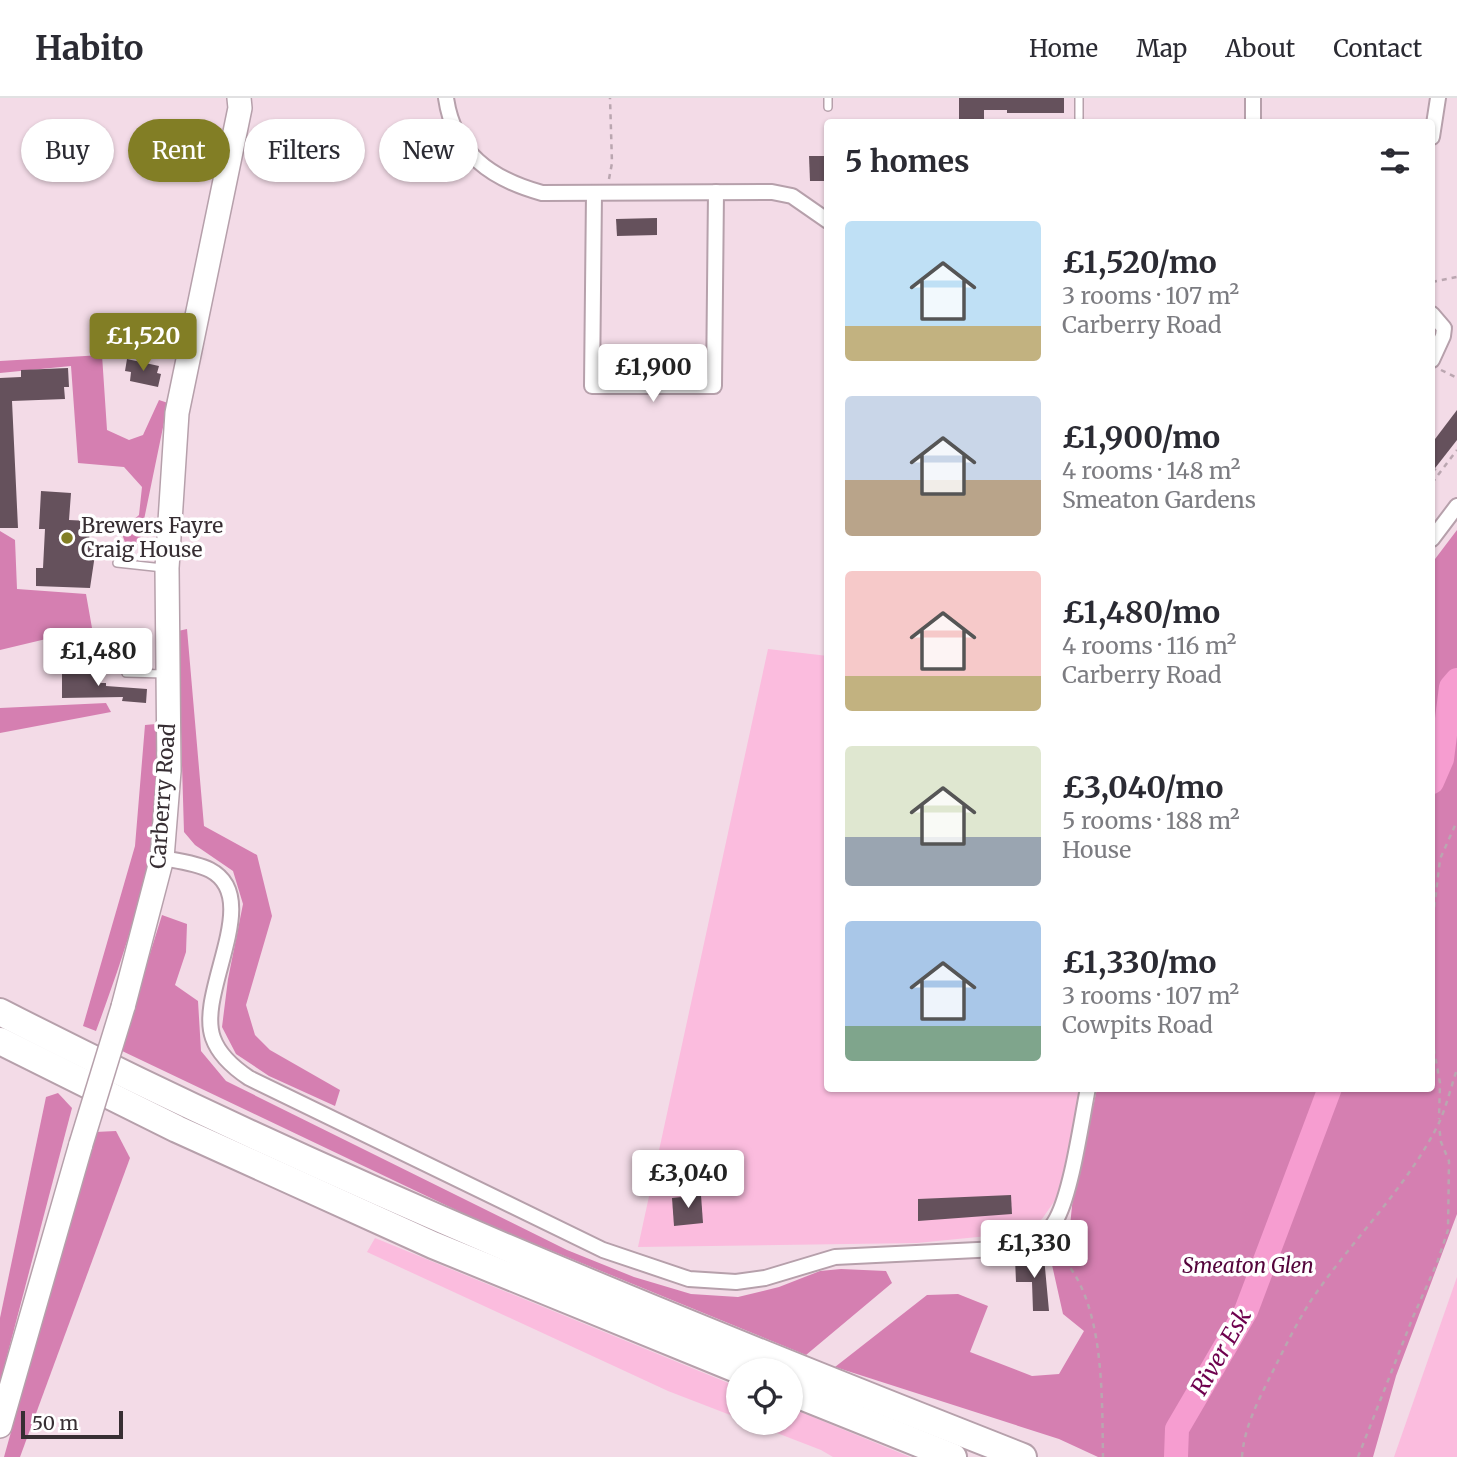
<!DOCTYPE html>
<meta charset="utf-8">
<style>
:root{--surface:#fff;--page:#f7f7f7;--text:#2b2b33;--muted:#7c7c81;--line:#e1e1e2;--accent:#827e25}
body{margin:0;font-family:Merriweather,serif;background:var(--page);color:var(--text);height:100vh;display:flex;flex-direction:column;font-size:26px;white-space:nowrap}
*{box-sizing:border-box;margin:0}
p{font-size:23px;color:var(--muted)}
.icon{flex:none;width:38px;height:38px;fill:none;stroke:currentColor;stroke-width:2;stroke-linecap:round;stroke-linejoin:round}
.map{position:relative;flex:1;overflow:hidden}
.details{position:absolute;left:824px;top:21px;width:611px;height:973px;display:flex;flex-direction:column;background:var(--surface);border-radius:7px;box-shadow:0 2px 5px #0004}
.details>*{flex:none}
.hud{position:absolute;left:21px;top:21px;width:665px;height:63px;display:flex;gap:14px}
.tools{position:absolute;left:726px;top:1260px;display:grid;gap:14px}
.tools a{display:grid;place-items:center;width:77px;height:77px;border-radius:50%;background:var(--surface);box-shadow:0 2px 5px #0004;font-size:35px}
.scale{position:absolute;left:21px;bottom:18px;width:102px;box-sizing:border-box;padding-left:7px;border:4px solid #372e33;border-top:0;font-size:19px;line-height:24px;white-space:nowrap;color:#372e33;-webkit-text-stroke:5px #fff;paint-order:stroke}
.price{position:absolute;translate:-50% -60px;padding:0 16px;border-radius:7px;background:#fff;color:#222;font-size:23px;line-height:46px;filter:drop-shadow(0 2px 4px #0008)}
.price::after{content:'';position:absolute;left:50%;top:42px;width:21px;height:16px;margin-left:-10px;background:inherit;clip-path:polygon(0 0,100% 0,50% 100%)}
.price.on{background:var(--accent);color:#fff}
ul{padding:0;list-style:none}
li{display:flex;align-items:center;gap:21px;height:175px;padding:0 21px}
li span{display:grid;place-items:center;flex:none;width:196px;height:140px;border-radius:7px;color:#555}
li>.icon{margin-inline-start:auto}
span .icon{width:84px;height:84px;fill:#fffc;stroke-width:1}
li b{font-size:30px}
h2{display:flex;justify-content:space-between;align-items:center;height:84px;padding:0 21px;font-size:30px}
.tag{padding:0 24px;border-radius:32px;background:var(--surface);box-shadow:0 2px 5px #0004;font-size:24px;line-height:63px}
.tag.on{background:var(--accent);color:#fff}
header{display:flex;align-items:center;gap:42px;box-sizing:border-box;height:98px;padding:0 35px;background:var(--surface);border-bottom:2px solid var(--line)}
header strong{font-size:33px}
nav{display:flex;gap:38px;margin-inline-start:auto;font-size:24px}
.map>svg:first-child{display:block}
</style>
<header>
<strong>Habito</strong>
<nav><a>Home</a><a>Map</a><a>About</a><a>Contact</a></nav>
</header>
<div class="map">
<svg width="1457" height="1359" viewBox="0 0 1457 1359">
<rect width="100%" height="100%" fill="#f3dbe7"/>
<g fill="#fbbcde">
<polygon points="768,551 828,558 828,990 1081,991 1058,1098 1042,1121 1019,1135 917,1145 638,1149"/>
<polygon points="375,1140 738,1289 738,1320 668,1293 367,1154"/>
<polygon points="1457,1179 1457,1359 1394,1359"/>
<polygon points="791,1310 910,1359 833,1359 821,1352 751,1325 791,1325"/>
</g>
<g fill="#d57fb1">
<polygon points="102,257 107,332 129,342 143,337 159,302 168,305 139,446 127,450 121,433 139,417 142,389 124,369 78,365 71,268 0,275 0,263"/>
<polygon points="1457,432 1457,1116 1396,1278 1373,1359 1098,1359 1059,1341 835,1269 927,1197 958,1196 988,1208 970,1254 1032,1278 1059,1276 1084,1233 1063,1216 1048,1149 1068,1148 1073,1098 1097,991 1432,990 1432,465"/>
<polygon points="0,433 15,442 17,491 86,496 92,530 0,552"/>
<polygon points="187,531 204,728 257,757 272,818 246,907 255,937 270,952 340,992 335,1008 269,978 236,956 222,929 228,881 243,806 233,773 195,747 184,734 178,533"/>
<polygon points="106,605 111,614 0,635 0,610"/>
<path d="M156 626C169 729 131 838 96 933L83 928 135 748 145 627Z"/>
<polygon points="162,817 187,826 186,854 175,887 198,903 201,953 226,983 567,1152 634,1179 691,1196 738,1199 779,1189 820,1173 841,1171 886,1173 892,1185 806,1257 479,1123 120,952"/>
<polygon points="58,995 72,1010 0,1285 0,1220 46,999"/>
<polygon points="116,1033 130,1060 20,1359 4,1359 95,1034"/>
</g>
<g fill="none" stroke-linecap="round" stroke-linejoin="round">
<g stroke="#f69dd0" stroke-width="24">
<polyline points="1432,684 1442,661 1451,589 1457,582"/>
<polyline points="1176,1359 1177,1331 1246,1213 1330,990"/>
</g>
</g>
<g fill="#65515c">
<polygon points="959,0 1064,0 1064,15 1007,15 1007,12 984,12 984,21 959,21"/>
<polygon points="809,58 828,58 828,83 810,83"/>
<polygon points="657,120 657,137 617,138 616,121"/>
<polygon points="127,261 159,268 157,275 161,276 158,289 130,283 131,274 125,273"/>
<polygon points="68,270 69,289 64,289 65,301 12,303 18,430 0,430 0,280 21,279 21,272"/>
<polygon points="1457,312 1457,342 1432,374 1432,345"/>
<polygon points="41,393 71,395 69,422 90,423 89,449 96,450 90,490 36,488 36,470 43,470 45,431 39,431"/>
<polygon points="101,574 101,585 106,585 106,588 147,591 146,605 122,603 123,599 62,600 62,575"/>
<polygon points="701,1097 703,1125 674,1128 672,1100"/>
<polygon points="1011,1097 1012,1116 918,1123 918,1101"/>
<polygon points="1044,1159 1049,1213 1033,1213 1032,1184 1016,1184 1015,1160"/>
</g>
<g fill="none" stroke-linecap="round" stroke-linejoin="round">
<g stroke="#b6a0ab" stroke-width="10">
<g id="lane">
<polyline points="828,0 828,9"/>
<polyline points="1079,20 1079,0"/>
<polyline points="117,465 163,470"/>
<polyline points="126,575 164,576"/>
</g>
</g>
<g stroke="#b6a0ab" stroke-width="18">
<g id="street">
<path d="M446 0C454 55 491 81 542 95L772 94 792 98 828 123"/>
<polyline points="1253,0 1253,24"/>
<polyline points="1432,39 1438,0"/>
<polyline points="594,95 592,288 714,288 716,94"/>
<polyline points="1432,216 1444,230 1443,238 1432,262"/>
<polyline points="1432,441 1457,408"/>
<path d="M162 760C178 763 196 765 210 772 264 800 196 894 213 940 219 957 234 970 249 980L603 1152 689 1181 736 1184 765 1180 835 1159 1019 1150C1036 1145 1049 1136 1057 1120 1072 1091 1081 1025 1088 990"/>
</g>
</g>
<g stroke="#b6a0ab" stroke-width="26">
<g id="primary">
<polyline points="123,909 162,760 169,673 167,470 177,315 240,10 239,0"/>
<polyline points="0,1328 81,1046"/>
</g>
</g>
<g stroke="#b6a0ab" stroke-width="30">
<g id="highway">
<path d="M0 914C331 1084 677 1223 1023 1359"/>
<polyline points="0,943 177,1031 433,1147 739,1272"/>
<polyline points="791,1294 953,1359"/>
</g>
</g>
<g stroke="#baa6b0" stroke-width="2.5" stroke-dasharray="5 5" stroke-linecap="butt">
<polyline points="609,81 612,65 610,0"/>
<polyline points="1432,184 1457,179"/>
<polyline points="1441,272 1457,280"/>
<polyline points="1432,369 1439,375"/>
<polyline points="1432,385 1457,352"/>
<polyline points="1432,829 1440,761 1457,723"/>
<polyline points="1432,941 1440,985 1439,1021"/>
<path d="M1053 1146C1060 1156 1068 1166 1075 1177 1104 1226 1102 1303 1103 1359"/>
<path d="M1242 1359C1244 1329 1259 1301 1272 1275 1284 1251 1296 1226 1310 1204 1350 1144 1405 1092 1438 1027 1446 1010 1451 989 1457 971"/>
<polyline points="1358,1359 1413,1219 1437,1165 1448,1132 1449,1063 1441,1044 1439,1028"/>
</g>
<use href="#lane" stroke="#fff" stroke-width="7"/>
<use href="#street" stroke="#fff" stroke-width="14"/>
<use href="#primary" stroke="#fff" stroke-width="23"/>
<use href="#highway" stroke="#fff" stroke-width="26"/>
<g stroke="#b6a0ab" stroke-width="26" stroke-linecap="butt">
<polyline id="primary-bridge" points="81,1046 123,909"/>
</g>
<use href="#primary-bridge" stroke="#fff" stroke-width="23"/>
</g>
<circle fill="#827e25" stroke="#fff" stroke-width="2.5" cx="67" cy="440" r="7"/>
<g text-anchor="middle" stroke-width="7" stroke-linejoin="round" paint-order="stroke">
<g font-size="21" fill="#372e33" stroke="#fff" text-anchor="start">
<text x="81" y="435">Brewers Fayre<tspan x="81" dy="24">Craig House</tspan></text>
</g>
<g font-size="21" fill="#372e33" stroke="#fff">
<text transform="translate(163 698) rotate(-86)" y="7">Carberry Road</text>
</g>
<g font-size="21" font-style="italic" fill="#54043b" stroke="#fff">
<text x="1248" y="1175">Smeaton Glen</text>
</g>
<g font-size="23" font-style="italic" fill="#6e004e" stroke="#fff">
<text transform="translate(1221 1254) rotate(-60)" y="8">River Esk</text>
</g>
</g>
</svg>
<div class="tools">
<a><svg class="icon" aria-label="locate" viewBox="0 0 24 24"><circle cx="12" cy="12" r="6"/><path d="M12 2v4M12 18v4M2 12h4M18 12h4"/></svg></a>
</div>
<div class="scale">50 m</div>
<b class="price on" style="left:143px;top:275px">£1,520</b>
<b class="price" style="left:653px;top:306px">£1,900</b>
<b class="price" style="left:98px;top:590px">£1,480</b>
<b class="price" style="left:688px;top:1112px">£3,040</b>
<b class="price" style="left:1034px;top:1182px">£1,330</b>
<div class="hud">
<a class="tag">Buy</a>
<a class="tag on">Rent</a>
<a class="tag">Filters</a>
<a class="tag">New</a>
</div>
<section class="details">
<h2>5 homes<svg class="icon" aria-label="filters" viewBox="0 0 24 24"><path d="M4 7h16M4 17h16"/><circle cx="9" cy="7" r="2"/><circle cx="15" cy="17" r="2"/></svg></h2>
<ul>
<li><span style="background:linear-gradient(#bfe0f5 75%,#c2b280 0)"><svg class="icon" aria-label="home" viewBox="0 0 24 24"><path d="M3 11l9-7 9 7M6 9v11h12V9"/></svg></span><div><b>£1,520/mo</b><p>3 rooms · 107 m²</p><p>Carberry Road</p></div></li>
<li><span style="background:linear-gradient(#c9d6e8 60%,#b9a48a 0)"><svg class="icon" aria-label="home" viewBox="0 0 24 24"><path d="M3 11l9-7 9 7M6 9v11h12V9"/></svg></span><div><b>£1,900/mo</b><p>4 rooms · 148 m²</p><p>Smeaton Gardens</p></div></li>
<li><span style="background:linear-gradient(#f6c9c9 75%,#c2b280 0)"><svg class="icon" aria-label="home" viewBox="0 0 24 24"><path d="M3 11l9-7 9 7M6 9v11h12V9"/></svg></span><div><b>£1,480/mo</b><p>4 rooms · 116 m²</p><p>Carberry Road</p></div></li>
<li><span style="background:linear-gradient(#dfe7d0 65%,#9aa5b1 0)"><svg class="icon" aria-label="home" viewBox="0 0 24 24"><path d="M3 11l9-7 9 7M6 9v11h12V9"/></svg></span><div><b>£3,040/mo</b><p>5 rooms · 188 m²</p><p>House</p></div></li>
<li><span style="background:linear-gradient(#a9c7e8 75%,#7fa58c 0)"><svg class="icon" aria-label="home" viewBox="0 0 24 24"><path d="M3 11l9-7 9 7M6 9v11h12V9"/></svg></span><div><b>£1,330/mo</b><p>3 rooms · 107 m²</p><p>Cowpits Road</p></div></li>
</ul>
</section>
</div>
